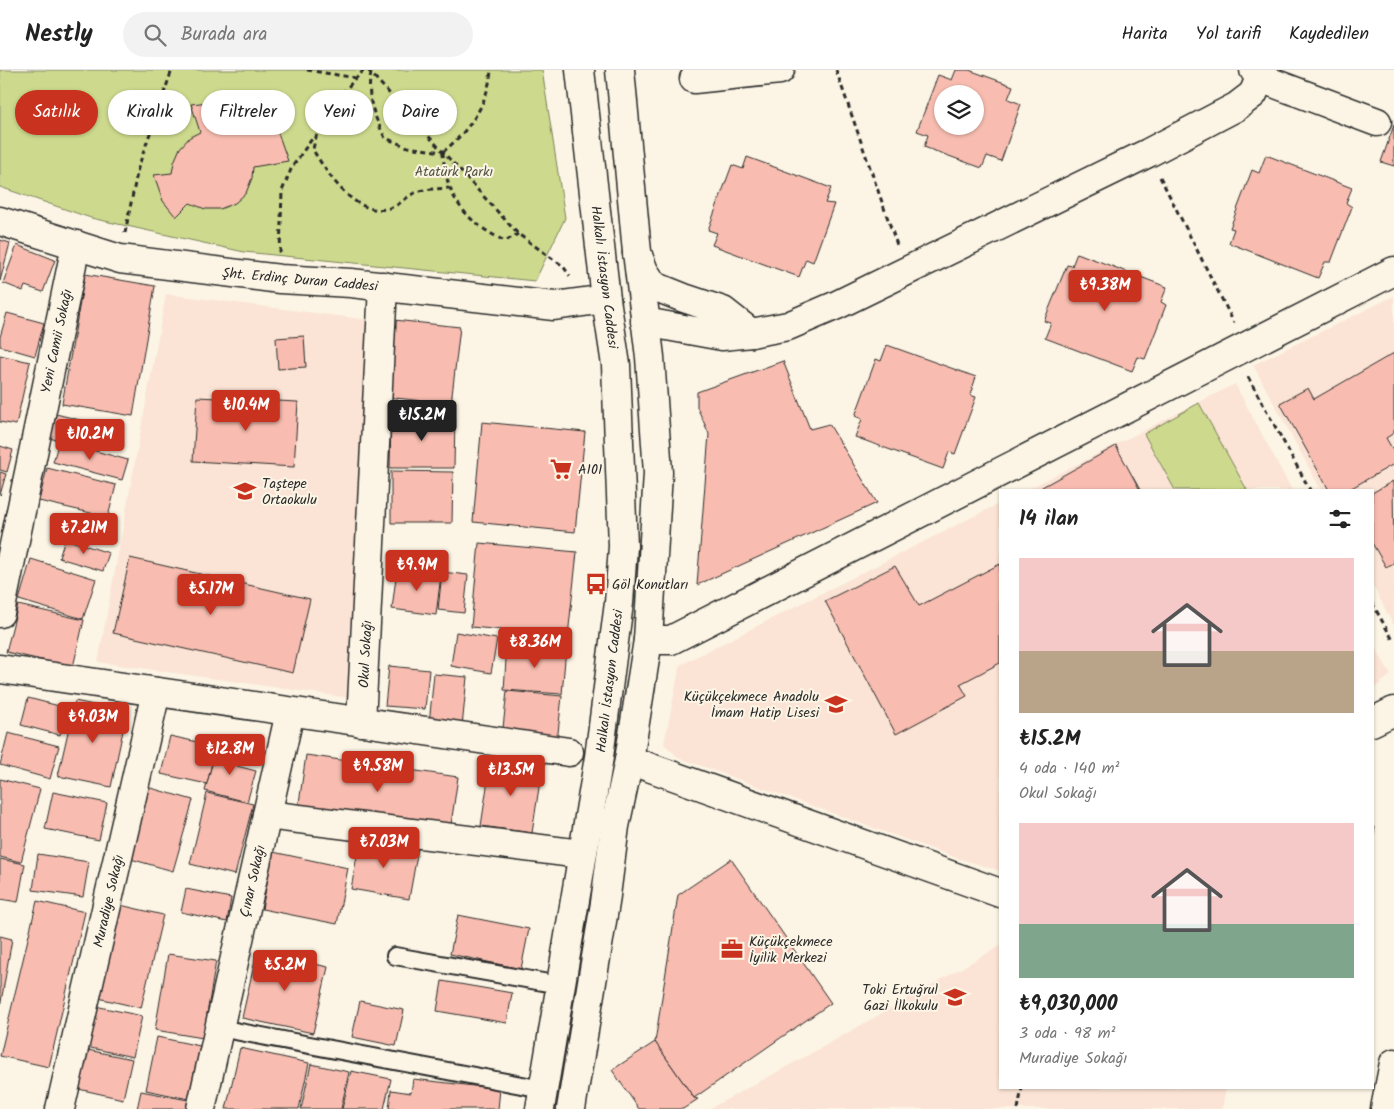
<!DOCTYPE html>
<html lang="tr">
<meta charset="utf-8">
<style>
:root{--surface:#fff;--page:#f2f2f2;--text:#222;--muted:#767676;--line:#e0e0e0;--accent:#c8321e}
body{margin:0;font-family:Kalam,sans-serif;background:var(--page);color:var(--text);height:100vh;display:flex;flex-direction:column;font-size:19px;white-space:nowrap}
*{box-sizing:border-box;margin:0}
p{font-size:16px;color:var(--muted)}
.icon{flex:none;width:28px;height:28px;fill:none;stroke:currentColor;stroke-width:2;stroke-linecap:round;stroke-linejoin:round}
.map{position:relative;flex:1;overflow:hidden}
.sheet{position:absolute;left:999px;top:419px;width:375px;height:600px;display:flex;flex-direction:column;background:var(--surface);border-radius:0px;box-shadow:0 1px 4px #0004}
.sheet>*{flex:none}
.hud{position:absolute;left:15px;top:20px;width:475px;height:45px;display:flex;gap:10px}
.buttons{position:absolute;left:934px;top:15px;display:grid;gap:10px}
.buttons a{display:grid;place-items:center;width:50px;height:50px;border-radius:50%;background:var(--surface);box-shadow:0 1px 4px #0004;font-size:25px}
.price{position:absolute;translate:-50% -42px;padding:0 11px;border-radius:5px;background:var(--accent);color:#fff;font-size:16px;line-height:32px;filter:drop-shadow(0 1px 2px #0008)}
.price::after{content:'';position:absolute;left:50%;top:30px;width:15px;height:11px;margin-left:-8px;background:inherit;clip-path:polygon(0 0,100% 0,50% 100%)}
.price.on{background:#222;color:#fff}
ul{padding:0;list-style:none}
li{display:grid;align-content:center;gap:10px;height:265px;padding:0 20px}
li span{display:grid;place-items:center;height:155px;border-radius:0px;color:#555}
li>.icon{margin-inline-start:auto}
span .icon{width:90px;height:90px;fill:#fffc;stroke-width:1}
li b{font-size:21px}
h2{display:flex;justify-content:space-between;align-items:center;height:60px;padding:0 20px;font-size:21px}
.pill{padding:0 18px;border-radius:22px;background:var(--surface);box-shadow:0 1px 4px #0004;font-size:18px;line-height:45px}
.pill.on{background:var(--accent);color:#fff}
header{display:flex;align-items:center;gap:30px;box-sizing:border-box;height:70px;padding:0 25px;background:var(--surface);border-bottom:1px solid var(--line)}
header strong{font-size:24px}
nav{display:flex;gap:28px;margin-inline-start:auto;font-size:18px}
.search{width:350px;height:45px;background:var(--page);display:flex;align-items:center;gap:12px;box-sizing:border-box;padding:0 18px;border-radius:28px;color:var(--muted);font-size:19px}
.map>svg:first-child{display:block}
</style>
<header>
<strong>Nestly</strong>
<div class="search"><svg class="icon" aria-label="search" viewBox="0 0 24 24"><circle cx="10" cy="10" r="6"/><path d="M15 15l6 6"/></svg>Burada ara</div>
<nav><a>Harita</a><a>Yol tarifi</a><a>Kaydedilen</a></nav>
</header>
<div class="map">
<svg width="1394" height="1039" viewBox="0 0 1394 1039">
<rect width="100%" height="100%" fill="#fcf5e5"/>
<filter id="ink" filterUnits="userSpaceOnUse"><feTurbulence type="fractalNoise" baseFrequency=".02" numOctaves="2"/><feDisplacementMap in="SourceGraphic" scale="10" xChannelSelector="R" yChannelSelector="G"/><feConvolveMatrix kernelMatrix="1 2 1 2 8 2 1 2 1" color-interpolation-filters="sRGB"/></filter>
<g filter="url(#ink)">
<g fill="#fbe4d5">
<polygon points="166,224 370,250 349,628 98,592"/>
<polygon points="1394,226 1394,556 1373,516 1372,420 1321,420 1253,295"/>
<polygon points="1235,314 1292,420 1026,420"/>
<polygon points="1000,433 1000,801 957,788 679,688 664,674 680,595"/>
<polygon points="1372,571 1391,605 1373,619 1372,619"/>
<polygon points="1000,876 1000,1018 1226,1018 1222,1039 709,1039 821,978"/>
</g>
<g fill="#cdda8d" stroke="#7c825c">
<polygon points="0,0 542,0 565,148 535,211 244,182 91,148 0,117"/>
<polygon points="1199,333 1247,420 1175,420 1144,364"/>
</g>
<g fill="#f8bdb0" stroke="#2b2b2b" fill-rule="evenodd">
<path d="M956 0H969L1013 16 1008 29 1021 34 1001 91 987 86 982 98 924 77 928 65 917 61 938 5 952 10ZM942 24H975V56H942Z"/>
<polygon points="218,31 251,38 266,47 277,60 288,91 253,97 252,108 246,123 235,133 220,139 205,139 190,133 176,147 163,131 154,105 172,103 174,92 180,78 190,67 200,62 191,34"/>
<polygon points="1394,55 1394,96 1381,92"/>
<polygon points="1266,85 1352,118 1346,133 1352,137 1331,192 1325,192 1318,208 1229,173 1234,159 1230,158 1252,100 1259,103"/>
<polygon points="747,87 831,118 825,133 834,134 813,192 806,189 799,207 712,175 717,163 708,160 732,95 743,99"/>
<polygon points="0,170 10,173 0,211"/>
<polygon points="17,175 55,190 43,222 25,216 23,221 3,213"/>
<polygon points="1077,183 1167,217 1161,232 1166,235 1145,289 1138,287 1132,301 1045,268 1051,253 1044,251 1067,195 1072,196"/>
<polygon points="85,204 155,216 133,346 62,334"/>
<polygon points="7,243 44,253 35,286 0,276 0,267"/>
<polygon points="394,250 460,257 451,334 386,327"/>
<polygon points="304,266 306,297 278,299 276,268"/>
<polygon points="887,275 976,307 970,325 976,327 955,384 949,382 943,399 855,367 862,349 855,346 876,289 881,291"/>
<polygon points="1394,283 1394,363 1386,368 1394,382 1394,394 1348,420 1329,420 1280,333 1308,318 1314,329"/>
<polygon points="0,285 30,292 16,355 0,352"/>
<polygon points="783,291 810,359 829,354 877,433 697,515 709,364 697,337 697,322"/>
<polygon points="197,327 298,332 294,397 193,391"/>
<polygon points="52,343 92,353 85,377 45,367"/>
<polygon points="391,346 455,347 454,398 390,398"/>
<polygon points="482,352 585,362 575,462 473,452"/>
<polygon points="59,371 128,390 122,410 53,392"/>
<polygon points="0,376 13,380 7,402 0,400"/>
<polygon points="1116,376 1140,420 1044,420 1042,417"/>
<polygon points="47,398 116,415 108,447 39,431"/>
<polygon points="391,401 453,402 452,453 391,453"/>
<polygon points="0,402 6,404 0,425"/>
<polygon points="1393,411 1394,493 1386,497 1372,473 1372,423"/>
<polygon points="65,469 109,483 103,501 59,488"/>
<polygon points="479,473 577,482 568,566 471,557"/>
<polygon points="130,488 310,529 293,603 113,563"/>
<polygon points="31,489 96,509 83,549 19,530"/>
<polygon points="1000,494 1000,593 960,614 967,626 896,664 825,531 895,496 919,536"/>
<polygon points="397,499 441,505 436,545 392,539"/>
<polygon points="442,502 468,505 464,543 438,540"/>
<polygon points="18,535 84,550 73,597 6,582"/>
<polygon points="456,562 497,569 491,603 451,596"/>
<polygon points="507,574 566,578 562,624 504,620"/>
<polygon points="389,596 429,600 425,639 385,636"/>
<polygon points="434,604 467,607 462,657 429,654"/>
<polygon points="507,621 562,626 557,672 502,667"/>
<polygon points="28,628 67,638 60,665 21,655"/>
<polygon points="75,631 127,642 111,717 58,706"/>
<polygon points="8,663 59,676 50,709 0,695"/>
<polygon points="170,666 216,676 207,714 161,704"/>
<polygon points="217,675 241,681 237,696 256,701 247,732 205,721"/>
<polygon points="306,685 458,707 450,761 298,740"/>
<polygon points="491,690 542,698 532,763 481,756"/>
<polygon points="0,709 40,719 21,792 0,787"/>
<polygon points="147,717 193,730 173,801 127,788"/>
<polygon points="53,722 107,733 99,770 45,759"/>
<polygon points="207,723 253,734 235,805 190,794"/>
<polygon points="1372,756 1375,757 1372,777"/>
<polygon points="360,769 418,779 409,829 351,819"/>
<polygon points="273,782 348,798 337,854 262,839"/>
<polygon points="38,784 89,792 83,827 33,820"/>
<polygon points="0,789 25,794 18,832 0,829"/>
<polygon points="731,789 831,933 694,1028 655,972 678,825"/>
<polygon points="186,819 231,828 227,852 181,842"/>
<polygon points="37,831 85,842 49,997 0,986"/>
<polygon points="116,834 163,845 141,938 94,927"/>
<polygon points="458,845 529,859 521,899 450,884"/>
<polygon points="0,866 12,869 0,938"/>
<polygon points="257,881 328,897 313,963 242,948"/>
<polygon points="168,884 216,891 203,968 155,960"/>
<polygon points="442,911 512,923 507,953 437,941"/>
<polygon points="360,931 404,940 396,976 352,967"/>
<polygon points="95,936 142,946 133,987 86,977"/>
<polygon points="157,967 200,976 189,1029 146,1020"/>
<polygon points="655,972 694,1028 698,1029 683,1039 639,1039 612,1000"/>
<polygon points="240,978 309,993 299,1039 226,1039"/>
<polygon points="83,979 132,989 123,1029 74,1018"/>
<polygon points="311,994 349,1002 341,1039 301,1039"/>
<polygon points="351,1001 391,1009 384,1039 342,1039"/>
<polygon points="413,1009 500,1019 498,1039 389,1039 391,1020 411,1023"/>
<polygon points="141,1021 188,1030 186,1039 137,1039"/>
</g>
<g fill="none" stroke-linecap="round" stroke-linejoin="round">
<g stroke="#2b2b2b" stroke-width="20">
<g id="service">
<polyline points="395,886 560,915"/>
<polyline points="219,958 543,1019"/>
</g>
</g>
<g stroke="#2b2b2b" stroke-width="31">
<g id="minor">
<polyline points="1260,8 1377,52"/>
<polyline points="694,9 780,0"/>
<polyline points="637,183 644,201 654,216 684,228 723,241 751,263 722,266 645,252"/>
<polyline points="751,263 788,256 837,235 1148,83 1236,37 1253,24 1260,8 1254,0"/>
<polyline points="0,543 76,175"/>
<polyline points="648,570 671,570 1394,201"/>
<polyline points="0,599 569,682"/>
<polyline points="361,652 383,216"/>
<polyline points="1372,652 1394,641"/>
<polyline points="629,690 1000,823"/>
<polyline points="267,745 581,784"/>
<polyline points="60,1039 156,622"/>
<polyline points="201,1039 290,642"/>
<polyline points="1385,1039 1394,993"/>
</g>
</g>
<g stroke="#2b2b2b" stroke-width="31">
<g id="secondary">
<polyline points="0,151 120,189 280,209 351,213 554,236 606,229"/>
<polyline points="540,1039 599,687 619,533 623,476 616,295 606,229 580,0"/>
<polyline points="571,1039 605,833 615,756 629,690 648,570 658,403 650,287 637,182 620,0"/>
</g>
</g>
<g stroke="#2b2b2b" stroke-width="3" stroke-dasharray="5 4" stroke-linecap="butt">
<polyline points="307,0 356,8"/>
<path d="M364 0C341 24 318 47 313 80 329 106 359 153 395 136 401 133 406 128 411 125 423 118 436 119 449 118"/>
<polyline points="368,0 518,164 563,196 570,206"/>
<polyline points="836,0 897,175"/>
<path d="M371 3C366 28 374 45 385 68L408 77 442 82"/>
<path d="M443 82C445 126 465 152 505 171L518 164"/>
<path d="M443 82C469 60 488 35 491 0"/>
<polyline points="1160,107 1234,253"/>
<polyline points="125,163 138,98 172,0"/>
<polyline points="280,183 282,121 292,97 314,66"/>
<polyline points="1248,307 1310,420"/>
<polyline points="1372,533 1394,572"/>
<polyline points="1018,1039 1022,1018"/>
</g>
<use href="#service" stroke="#fcf5e5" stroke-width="16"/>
<use href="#minor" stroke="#fcf5e5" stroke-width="28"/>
<use href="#secondary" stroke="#fcf5e5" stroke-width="28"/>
</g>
</g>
<defs>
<g id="supermarket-bare" transform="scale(1.725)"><path d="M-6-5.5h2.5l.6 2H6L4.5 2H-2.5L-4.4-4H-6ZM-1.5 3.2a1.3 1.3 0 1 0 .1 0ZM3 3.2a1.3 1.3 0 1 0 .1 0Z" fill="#c8321e" stroke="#fcf5e5" stroke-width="2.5" paint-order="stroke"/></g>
<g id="school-bare" transform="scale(1.725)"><path d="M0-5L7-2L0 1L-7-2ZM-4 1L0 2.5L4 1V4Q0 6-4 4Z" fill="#c8321e" stroke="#fcf5e5" stroke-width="2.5" paint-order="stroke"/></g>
<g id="bus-bare" transform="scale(1.725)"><path d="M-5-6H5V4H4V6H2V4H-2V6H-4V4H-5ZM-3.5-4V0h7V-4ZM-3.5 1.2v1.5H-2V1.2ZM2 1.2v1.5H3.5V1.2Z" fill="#c8321e" stroke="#fcf5e5" stroke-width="2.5" paint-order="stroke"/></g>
<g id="office-bare" transform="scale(1.725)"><path d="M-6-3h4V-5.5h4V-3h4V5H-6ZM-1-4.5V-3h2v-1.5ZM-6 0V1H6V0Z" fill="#c8321e" stroke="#fcf5e5" stroke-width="2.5" paint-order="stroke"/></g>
</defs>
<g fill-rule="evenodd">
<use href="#supermarket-bare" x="561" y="399"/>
<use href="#school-bare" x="245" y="421"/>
<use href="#bus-bare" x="596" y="514"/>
<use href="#school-bare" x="836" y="634"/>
<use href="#office-bare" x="732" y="879"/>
<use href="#school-bare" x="955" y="927"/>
</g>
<g text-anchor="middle" stroke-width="4" stroke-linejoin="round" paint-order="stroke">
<g font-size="14" fill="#545744" stroke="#fcf5e5">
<text x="454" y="106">Atatürk Parkı</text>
</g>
<g font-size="14" fill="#2b2b2b" stroke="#fcf5e5">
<text transform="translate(605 207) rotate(83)" y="5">Halkalı İstasyon Caddesi</text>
<text transform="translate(300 209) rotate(5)" y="5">Şht. Erdinç Duran Caddesi</text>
<text transform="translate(56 271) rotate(-78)" y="5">Yeni Camii Sokağı</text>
<text transform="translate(365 584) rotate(-87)" y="5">Okul Sokağı</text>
<text transform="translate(609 611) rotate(-83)" y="5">Halkalı İstasyon Caddesi</text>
<text transform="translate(252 811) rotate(-77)" y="5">Çınar Sokağı</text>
<text transform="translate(108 831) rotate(-77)" y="5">Muradiye Sokağı</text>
</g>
<g font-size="14" fill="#2b2b2b" stroke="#fcf5e5" text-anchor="start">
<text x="578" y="404">A101</text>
<text x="262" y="418">Taştepe<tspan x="262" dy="16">Ortaokulu</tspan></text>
<text x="612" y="519">Göl Konutları</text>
<text x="819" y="631" text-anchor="end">Küçükçekmece Anadolu<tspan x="819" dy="16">İmam Hatip Lisesi</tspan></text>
<text x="749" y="876">Küçükçekmece<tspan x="749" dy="16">İyilik Merkezi</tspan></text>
<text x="938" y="924" text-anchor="end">Toki Ertuğrul<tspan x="938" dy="16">Gazi İlkokulu</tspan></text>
</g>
</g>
</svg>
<div class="buttons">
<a><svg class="icon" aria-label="layers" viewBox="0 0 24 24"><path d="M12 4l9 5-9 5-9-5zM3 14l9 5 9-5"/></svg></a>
</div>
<b class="price" style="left:1105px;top:242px">₺9.38M</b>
<b class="price" style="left:246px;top:362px">₺10.4M</b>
<b class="price on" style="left:422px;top:372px">₺15.2M</b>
<b class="price" style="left:90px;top:391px">₺10.2M</b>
<b class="price" style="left:84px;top:485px">₺7.21M</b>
<b class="price" style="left:417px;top:522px">₺9.9M</b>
<b class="price" style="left:211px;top:546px">₺5.17M</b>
<b class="price" style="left:535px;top:599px">₺8.36M</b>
<b class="price" style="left:93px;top:674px">₺9.03M</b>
<b class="price" style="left:230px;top:706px">₺12.8M</b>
<b class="price" style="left:378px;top:723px">₺9.58M</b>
<b class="price" style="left:511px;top:727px">₺13.5M</b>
<b class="price" style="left:384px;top:799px">₺7.03M</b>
<b class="price" style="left:285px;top:922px">₺5.2M</b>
<div class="hud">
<a class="pill on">Satılık</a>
<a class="pill">Kiralık</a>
<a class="pill">Filtreler</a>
<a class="pill">Yeni</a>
<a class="pill">Daire</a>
</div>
<section class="sheet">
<h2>14 ilan<svg class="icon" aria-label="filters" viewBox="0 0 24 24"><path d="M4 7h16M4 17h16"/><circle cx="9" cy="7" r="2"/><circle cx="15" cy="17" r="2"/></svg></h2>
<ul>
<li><span style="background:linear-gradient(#f6c9c9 60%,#b9a48a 0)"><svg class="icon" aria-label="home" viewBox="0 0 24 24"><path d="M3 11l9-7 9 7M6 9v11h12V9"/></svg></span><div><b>₺15.2M</b><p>4 oda · 140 m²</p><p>Okul Sokağı</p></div></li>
<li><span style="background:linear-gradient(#f6c9c9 65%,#7fa58c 0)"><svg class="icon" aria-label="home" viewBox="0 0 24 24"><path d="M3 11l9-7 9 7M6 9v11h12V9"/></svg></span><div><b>₺9,030,000</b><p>3 oda · 98 m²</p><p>Muradiye Sokağı</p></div></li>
</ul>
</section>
</div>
